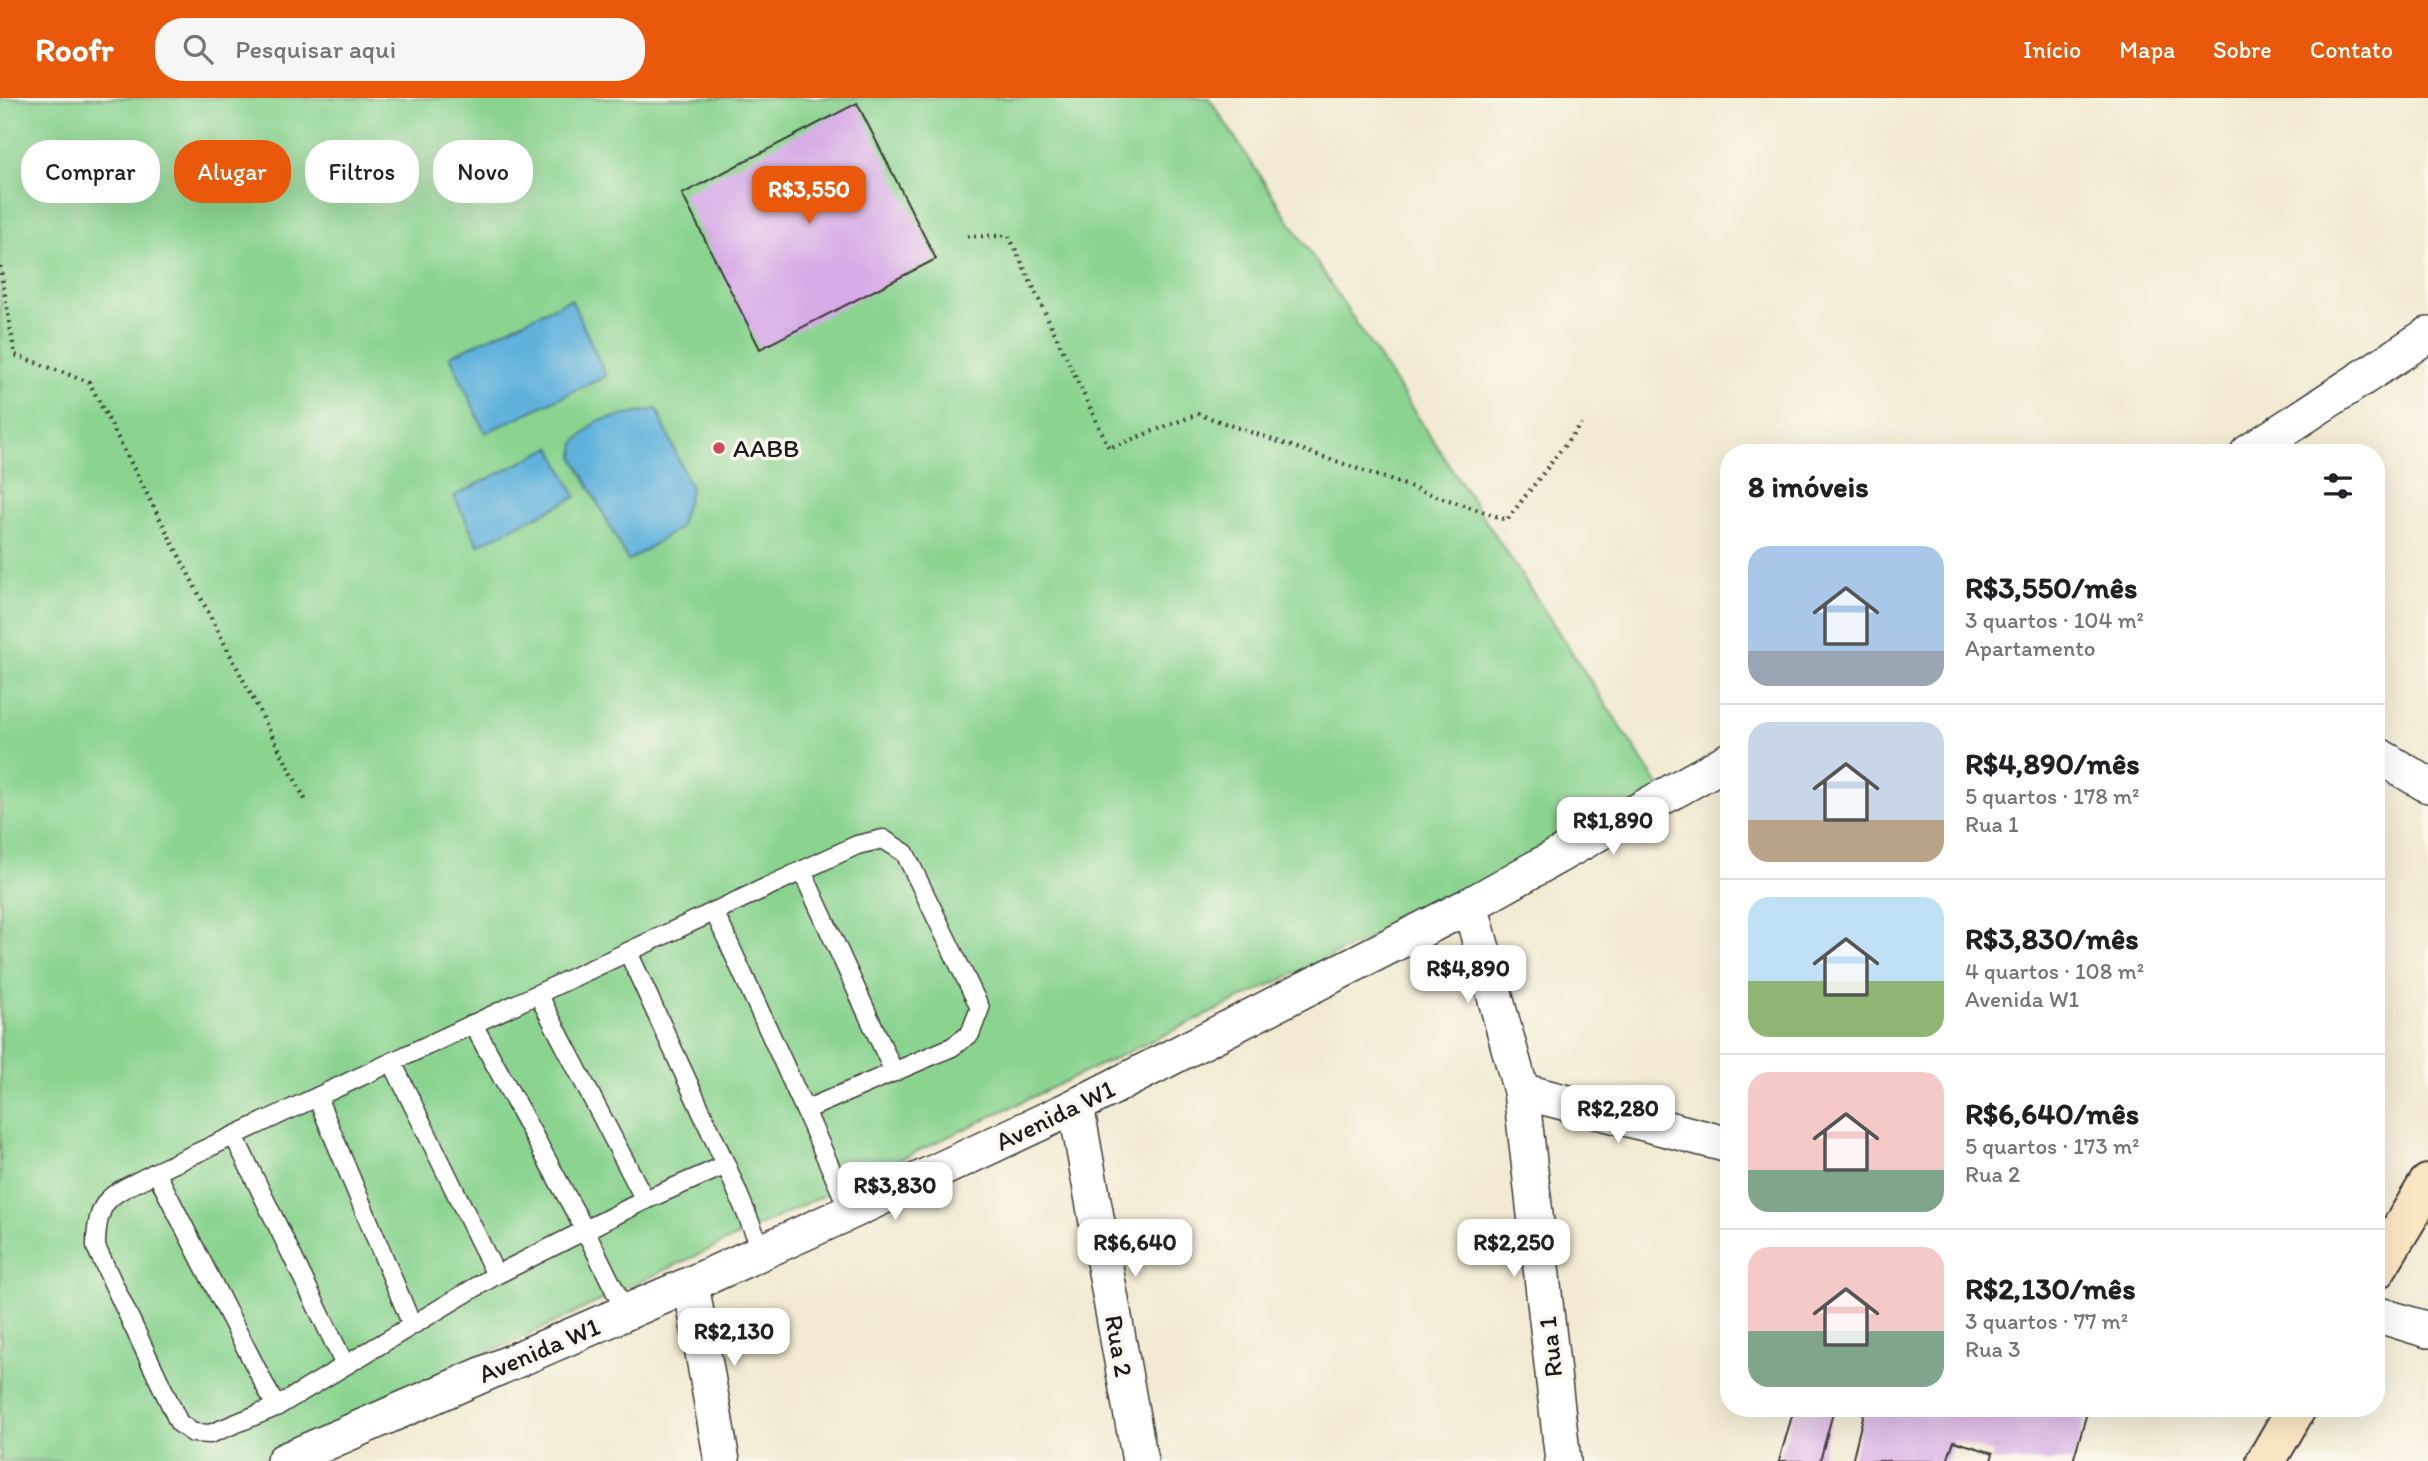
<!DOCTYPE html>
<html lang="pt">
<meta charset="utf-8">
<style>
:root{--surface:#fff;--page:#f6f6f6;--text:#202124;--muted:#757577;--line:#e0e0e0;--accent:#ea580c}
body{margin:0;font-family:Itim,sans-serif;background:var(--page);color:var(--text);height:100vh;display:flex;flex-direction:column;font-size:26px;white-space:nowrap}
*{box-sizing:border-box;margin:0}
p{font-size:23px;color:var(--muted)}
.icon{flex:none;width:38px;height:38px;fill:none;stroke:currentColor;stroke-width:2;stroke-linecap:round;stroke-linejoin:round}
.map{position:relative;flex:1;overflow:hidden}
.panel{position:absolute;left:1720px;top:346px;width:665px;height:973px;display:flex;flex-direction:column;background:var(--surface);border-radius:28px;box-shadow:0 7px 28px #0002}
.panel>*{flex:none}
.top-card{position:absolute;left:21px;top:42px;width:665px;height:63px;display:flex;gap:14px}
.price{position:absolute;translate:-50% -60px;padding:0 16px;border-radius:14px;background:#fff;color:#222;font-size:23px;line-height:46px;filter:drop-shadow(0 2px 4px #0008)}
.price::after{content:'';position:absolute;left:50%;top:42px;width:21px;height:16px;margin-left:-10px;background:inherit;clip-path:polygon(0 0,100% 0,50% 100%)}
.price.selected{background:var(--accent);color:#fff}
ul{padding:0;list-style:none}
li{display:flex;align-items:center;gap:21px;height:175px;padding:0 28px}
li+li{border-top:2px solid var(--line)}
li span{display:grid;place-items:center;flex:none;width:196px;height:140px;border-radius:21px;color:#555}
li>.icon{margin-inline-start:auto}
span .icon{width:84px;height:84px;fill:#fffc;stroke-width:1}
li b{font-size:30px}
h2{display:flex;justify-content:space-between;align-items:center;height:84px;padding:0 28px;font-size:30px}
.chip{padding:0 24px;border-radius:28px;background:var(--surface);box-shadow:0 7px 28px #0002;font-size:24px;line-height:63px}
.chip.selected{background:var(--accent);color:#fff}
header{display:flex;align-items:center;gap:42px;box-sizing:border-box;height:98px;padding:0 35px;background:var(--accent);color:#fff}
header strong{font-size:33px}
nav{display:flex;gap:38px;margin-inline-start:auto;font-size:24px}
.search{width:490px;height:63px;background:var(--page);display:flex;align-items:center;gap:18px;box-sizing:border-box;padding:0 24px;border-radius:28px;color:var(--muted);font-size:26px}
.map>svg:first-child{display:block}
</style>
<header>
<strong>Roofr</strong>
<div class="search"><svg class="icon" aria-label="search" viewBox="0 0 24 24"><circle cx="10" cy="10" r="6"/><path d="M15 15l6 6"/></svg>Pesquisar aqui</div>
<nav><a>Início</a><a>Mapa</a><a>Sobre</a><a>Contato</a></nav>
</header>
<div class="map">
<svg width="2428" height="1363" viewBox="0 0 2428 1363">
<rect width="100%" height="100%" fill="#fbf7ec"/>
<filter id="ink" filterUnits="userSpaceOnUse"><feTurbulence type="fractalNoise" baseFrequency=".0143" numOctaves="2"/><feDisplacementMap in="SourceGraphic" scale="14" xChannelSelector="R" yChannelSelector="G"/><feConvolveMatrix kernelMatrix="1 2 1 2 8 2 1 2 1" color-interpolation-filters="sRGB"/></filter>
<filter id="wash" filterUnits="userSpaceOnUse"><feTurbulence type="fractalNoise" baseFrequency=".00686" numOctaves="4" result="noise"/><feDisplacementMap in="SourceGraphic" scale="28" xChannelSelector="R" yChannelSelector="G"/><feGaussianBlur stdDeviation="1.57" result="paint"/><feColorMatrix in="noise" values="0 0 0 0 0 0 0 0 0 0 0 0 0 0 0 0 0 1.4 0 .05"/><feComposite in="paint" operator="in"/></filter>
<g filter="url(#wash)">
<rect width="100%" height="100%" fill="#f2ead2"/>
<polygon fill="#8ad490" stroke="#537856" stroke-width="2" points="0,0 1209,0 1667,700 260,1363 0,1363"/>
<g fill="#61b2dc" stroke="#3e677c" stroke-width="2">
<polygon points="571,201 606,278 485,335 450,258"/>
<polygon points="657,311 691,390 679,430 628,463 574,360 575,345 597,323"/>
<polygon points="551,349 576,399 478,447 454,398"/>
</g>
<g id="blocks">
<g fill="#d7abe7">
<polygon points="857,5 936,161 760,251 682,96"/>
<polygon points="1794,1311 1834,1311 1820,1363 1779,1363"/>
<polygon points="1865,1311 2088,1311 2073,1363 1991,1363 1993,1355 1954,1343 1947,1363 1852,1363"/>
</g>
</g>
</g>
<g filter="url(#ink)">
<use href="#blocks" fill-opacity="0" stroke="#3c3b37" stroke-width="2"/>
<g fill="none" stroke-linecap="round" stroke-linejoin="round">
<g stroke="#3c3b37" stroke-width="21">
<g id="service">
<polyline points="802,773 894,974"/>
<polyline points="714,813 805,1012"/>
<polyline points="628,854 726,1067"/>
<polyline points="538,896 645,1102"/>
<polyline points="473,926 586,1134 626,1215"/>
<polyline points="392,964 496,1177"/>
<polyline points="317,999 412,1227"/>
<polyline points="234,1038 345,1267"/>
<polyline points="156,1074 276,1309"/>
<path d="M762 1153 726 1067 645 1102 496 1177 276 1309 210 1336 193 1335 179 1325 96 1149C96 1095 114 1097 156 1074L857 747 883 741 905 755 980 910 970 936 952 949 805 1012 850 1114"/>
</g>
</g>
<g stroke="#3c3b37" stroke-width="38">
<g id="minor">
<polyline points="2248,355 2428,237"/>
<polyline points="2376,656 2428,687"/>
<polyline points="1470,807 1521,993 1563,1363"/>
<polyline points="1521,993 1729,1047"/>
<polyline points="1076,1008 1140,1363"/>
<polyline points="691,1186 722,1363"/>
<polyline points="2376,1216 2428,1232"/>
<polyline points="284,1363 691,1186 850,1114 1076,1008 1470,807 1729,662"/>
</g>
</g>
<g stroke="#3c3b37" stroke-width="42">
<g id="secondary">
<polyline points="2376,1172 2428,1086"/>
<polyline points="2266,1363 2296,1311"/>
</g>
</g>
<g stroke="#3c3b37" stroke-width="4.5" stroke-dasharray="2 5" stroke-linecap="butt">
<polyline points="967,138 1009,138 1109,350 1198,316 1507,422 1581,326"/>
<polyline points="0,168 15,257 89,284 307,705"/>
</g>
<use href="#service" stroke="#fff" stroke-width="18"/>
<use href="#minor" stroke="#fff" stroke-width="35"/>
<use href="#secondary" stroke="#fbe6c4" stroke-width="38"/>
</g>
</g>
<circle fill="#d1495b" stroke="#fbf7ec" stroke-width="2.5" cx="719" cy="350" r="7"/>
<g text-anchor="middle" stroke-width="7" stroke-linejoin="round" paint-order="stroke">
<g font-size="26" fill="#1c1c1c" stroke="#fbf7ec" text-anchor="start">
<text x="733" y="359">AABB</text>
</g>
<g font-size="26" fill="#1c1c1c" stroke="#fbf7ec">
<text transform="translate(1055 1017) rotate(-26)" y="9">Avenida W1</text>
<text transform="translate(1119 1248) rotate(80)" y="9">Rua 2</text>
<text transform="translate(1550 1249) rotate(-96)" y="9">Rua 1</text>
<text transform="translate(539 1252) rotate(-23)" y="9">Avenida W1</text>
</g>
</g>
</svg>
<b class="price selected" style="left:809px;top:128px">R$3,550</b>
<b class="price" style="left:1613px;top:759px">R$1,890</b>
<b class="price" style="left:1468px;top:907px">R$4,890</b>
<b class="price" style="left:1618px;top:1047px">R$2,280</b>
<b class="price" style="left:895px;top:1124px">R$3,830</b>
<b class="price" style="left:1135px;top:1181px">R$6,640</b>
<b class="price" style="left:1514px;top:1181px">R$2,250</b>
<b class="price" style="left:734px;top:1270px">R$2,130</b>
<div class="top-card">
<a class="chip">Comprar</a>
<a class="chip selected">Alugar</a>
<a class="chip">Filtros</a>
<a class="chip">Novo</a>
</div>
<section class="panel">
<h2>8 imóveis<svg class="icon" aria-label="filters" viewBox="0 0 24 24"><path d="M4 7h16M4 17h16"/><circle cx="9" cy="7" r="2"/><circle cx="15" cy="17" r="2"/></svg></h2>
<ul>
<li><span style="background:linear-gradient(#a9c7e8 75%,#9aa5b1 0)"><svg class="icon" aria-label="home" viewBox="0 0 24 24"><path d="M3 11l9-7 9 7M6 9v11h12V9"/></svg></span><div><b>R$3,550/mês</b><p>3 quartos · 104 m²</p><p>Apartamento</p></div></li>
<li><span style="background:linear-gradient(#c9d6e8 70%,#b9a48a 0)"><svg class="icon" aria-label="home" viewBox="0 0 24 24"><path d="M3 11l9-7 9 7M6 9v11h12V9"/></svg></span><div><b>R$4,890/mês</b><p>5 quartos · 178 m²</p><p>Rua 1</p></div></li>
<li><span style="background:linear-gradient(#bfe0f5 60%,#8fb573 0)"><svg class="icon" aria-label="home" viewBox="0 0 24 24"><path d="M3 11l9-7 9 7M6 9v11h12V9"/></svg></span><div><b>R$3,830/mês</b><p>4 quartos · 108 m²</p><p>Avenida W1</p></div></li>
<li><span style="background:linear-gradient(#f6c9c9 70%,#7fa58c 0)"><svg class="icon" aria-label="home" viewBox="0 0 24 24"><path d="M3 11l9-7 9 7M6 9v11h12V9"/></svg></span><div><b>R$6,640/mês</b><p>5 quartos · 173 m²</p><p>Rua 2</p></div></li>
<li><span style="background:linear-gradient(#f6c9c9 60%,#7fa58c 0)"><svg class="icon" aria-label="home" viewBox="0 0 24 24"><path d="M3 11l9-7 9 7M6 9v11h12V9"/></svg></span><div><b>R$2,130/mês</b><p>3 quartos · 77 m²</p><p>Rua 3</p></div></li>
</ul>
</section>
</div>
